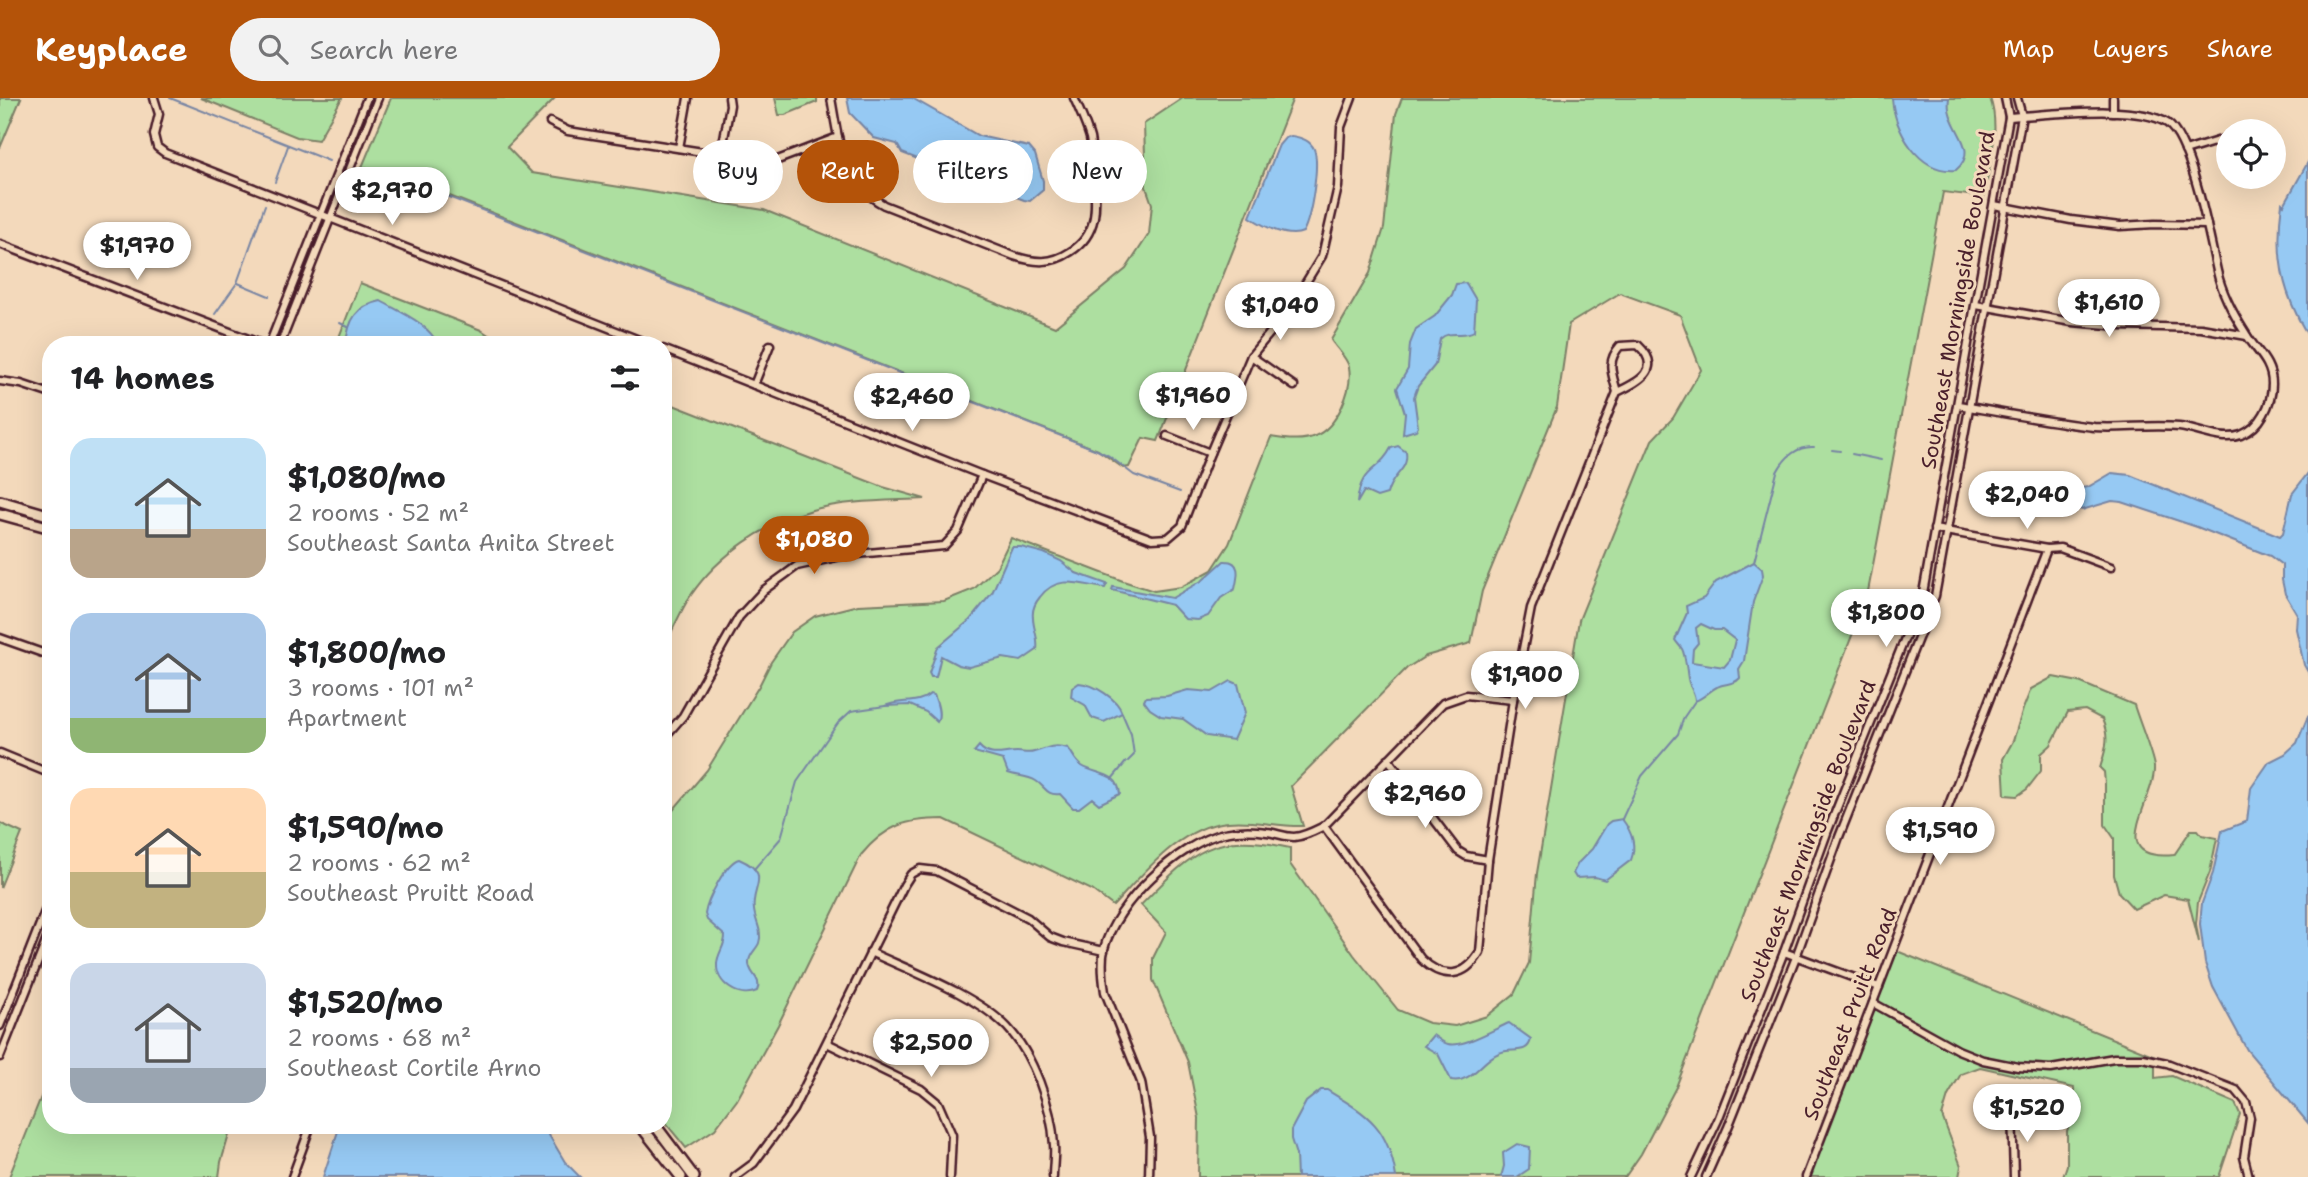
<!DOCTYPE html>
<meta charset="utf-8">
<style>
:root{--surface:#fff;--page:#f2f2f2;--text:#202124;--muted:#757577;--accent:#b45309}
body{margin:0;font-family:"Shantell Sans",sans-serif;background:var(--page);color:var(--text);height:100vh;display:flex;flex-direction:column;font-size:26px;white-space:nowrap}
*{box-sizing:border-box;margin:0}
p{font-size:23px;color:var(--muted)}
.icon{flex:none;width:38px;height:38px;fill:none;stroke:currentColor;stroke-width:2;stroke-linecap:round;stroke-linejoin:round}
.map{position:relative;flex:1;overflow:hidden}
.panel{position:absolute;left:42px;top:238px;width:630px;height:798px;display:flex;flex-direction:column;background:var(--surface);border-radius:28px;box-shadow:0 7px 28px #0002}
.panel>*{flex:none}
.hud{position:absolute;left:693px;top:42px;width:665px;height:63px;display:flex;gap:14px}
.tools{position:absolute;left:2216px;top:21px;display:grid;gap:14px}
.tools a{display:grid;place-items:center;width:70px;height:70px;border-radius:50%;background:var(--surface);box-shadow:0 7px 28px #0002;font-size:35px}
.price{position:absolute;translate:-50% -60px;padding:0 16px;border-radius:24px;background:#fff;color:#222;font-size:23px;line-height:46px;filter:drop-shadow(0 2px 4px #0008)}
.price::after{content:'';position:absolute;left:50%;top:42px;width:21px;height:16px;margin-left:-10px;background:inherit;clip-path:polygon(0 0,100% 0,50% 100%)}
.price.current{background:var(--accent);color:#fff}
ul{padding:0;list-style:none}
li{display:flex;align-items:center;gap:21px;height:175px;padding:0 28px}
li span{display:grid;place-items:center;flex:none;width:196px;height:140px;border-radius:21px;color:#555}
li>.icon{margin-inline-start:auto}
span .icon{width:84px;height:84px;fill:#fffc;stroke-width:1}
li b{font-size:30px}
h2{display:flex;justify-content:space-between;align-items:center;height:84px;padding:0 28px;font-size:30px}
.chip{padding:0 24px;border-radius:32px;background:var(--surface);box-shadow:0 7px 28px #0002;font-size:24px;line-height:63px}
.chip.current{background:var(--accent);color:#fff}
header{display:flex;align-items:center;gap:42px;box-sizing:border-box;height:98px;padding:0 35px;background:var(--accent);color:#fff}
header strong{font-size:33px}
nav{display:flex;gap:38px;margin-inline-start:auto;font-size:24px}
.search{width:490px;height:63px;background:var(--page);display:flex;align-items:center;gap:18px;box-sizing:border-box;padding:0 24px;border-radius:38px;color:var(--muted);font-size:26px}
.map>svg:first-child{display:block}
</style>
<header>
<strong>Keyplace</strong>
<div class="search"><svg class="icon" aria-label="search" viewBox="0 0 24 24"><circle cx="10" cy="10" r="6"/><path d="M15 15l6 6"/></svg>Search here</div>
<nav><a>Map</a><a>Layers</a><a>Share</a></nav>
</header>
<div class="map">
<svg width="2308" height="1079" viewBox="0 0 2308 1079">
<rect width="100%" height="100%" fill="#f3d9bb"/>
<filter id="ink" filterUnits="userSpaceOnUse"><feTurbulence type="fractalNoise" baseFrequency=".0143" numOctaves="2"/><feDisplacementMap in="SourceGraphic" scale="14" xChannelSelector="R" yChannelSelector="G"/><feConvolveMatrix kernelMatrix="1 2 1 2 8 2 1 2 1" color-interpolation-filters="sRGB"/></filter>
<g filter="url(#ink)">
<g fill="#addfa0" stroke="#7c7f66" stroke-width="2">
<polygon points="0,0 21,0 0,50"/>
<polygon points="201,0 342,0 318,42 297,39"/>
<polygon points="391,0 555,0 507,49 532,75 764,112 1055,229 1126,171 1149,136 1152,106 1146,89 1144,26 1183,0 1293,0 1158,343 1143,340 1129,369 1123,370 1098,352 414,84 362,69"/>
<polygon points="775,0 817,0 817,4 785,17 779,17"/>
<path d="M1402 0H1990C2001 31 1989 68 1984 99L1943 94 1867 499 1676 989 1641 1056 1625 1079H1198L1199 1020 1188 964 1153 882V860L1166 834 1141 807C1193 754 1212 732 1290 750V766L1354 857 1398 912 1429 925 1455 928 1487 918 1514 896 1529 865 1537 775 1579 522 1652 342 1673 320 1701 272 1680 217 1620 195 1569 226 1557 309 1482 493 1471 545 1426 558 1407 570 1291 688 1303 728C1278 729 1253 721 1228 724 1180 728 1143 776 1113 808L1092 792 944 721C906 721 886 727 861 757L778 927 737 1002 715 1031 686 1050 663 1022V724L707 672 759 588 771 564 792 534 815 518 858 507 944 503 974 491 997 469 1011 440 1123 483 1154 493 1181 489 1212 472 1229 446 1271 339C1284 341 1302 344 1315 338 1337 329 1353 292 1349 269 1347 260 1336 250 1331 242L1370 175 1384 130 1396 16Z"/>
<polygon points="360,185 481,232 503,247 336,247"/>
<path d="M663 303 883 389 925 401C888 403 848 402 812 412 765 426 719 456 691 497 680 513 673 533 663 550Z"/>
<path d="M2053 579 2079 584 2134 607C2138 621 2153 657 2154 669 2156 701 2102 764 2174 757L2191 732H2198L2202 737 2217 740 2210 774 2198 804 2196 826 2199 844 2188 801 2164 797 2134 811 2119 795 2114 777V740L2105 727V686L2104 674 2100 670C2106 651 2110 640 2102 621L2085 612 2068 614 2051 647 2041 656V673L2027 691 2017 698 2005 697 2003 661 2013 643 2023 611 2031 591Z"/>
<polygon points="0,725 22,735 0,790"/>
<polygon points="1897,853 2155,958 2155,980 2172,978 2235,1005 2240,1016 2219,1079 2063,1079 2067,1067 2067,1033 2075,1011 2074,990 1980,969 1961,976 1948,998 1942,1018 1961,1068 1959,1079 1810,1079"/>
<polygon points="51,974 51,1027 232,1027 221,1064 219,1079 9,1079"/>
</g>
<g fill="#96c9f3" stroke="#7885a3" stroke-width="2" fill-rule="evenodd">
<polygon points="847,0 912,0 979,38 1029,49 1035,56 1043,83 1043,92 1030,103 1024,102 902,55 897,46 874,40 850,15"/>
<path d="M1892 0H1949C1944 30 1983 49 1956 72 1919 76 1894 32 1892 0Z"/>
<path d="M1291 38C1300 39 1310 42 1314 51 1320 66 1311 120 1303 134 1288 141 1263 128 1250 119L1279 47 1285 40Z"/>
<path d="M2308 64V238C2281 193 2275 156 2282 105L2284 107Z"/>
<path d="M1466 185 1476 202 1474 233C1463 240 1450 231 1440 241L1435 267 1418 288 1414 299 1418 329 1416 332 1403 336 1405 315 1397 290 1408 271 1410 246 1416 231 1435 218 1452 197 1456 186Z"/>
<path d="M381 203C404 216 425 223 439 247H346C348 222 356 208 381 203Z"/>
<path d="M1398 348 1406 354C1409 373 1392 375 1387 396L1377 399 1364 393 1357 405C1361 367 1377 377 1391 350Z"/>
<path d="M2112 375 2130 377 2280 438 2283 435 2292 396 2308 375V574L2304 567 2296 531 2297 516 2285 496 2282 482V467L2270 458 2197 429 2122 404 2112 403 2082 412 2044 398 1994 387 1993 383C2014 369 2058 384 2081 390L2088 389Z"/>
<path d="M1012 449H1021L1044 455 1061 463 1076 475 1107 486 1105 490C1081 487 1058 475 1040 499 1035 505 1032 512 1033 519 1033 532 1039 538 1037 552L1021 563 1003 560 969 569 958 567 941 558 936 579H931L929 575 938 549 970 522 992 495Z"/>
<path d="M1224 463C1242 462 1238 478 1235 491L1221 500 1208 518 1198 522 1185 521 1172 507 1112 492 1113 489 1172 500 1203 482Z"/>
<path d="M1754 464 1762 471 1763 477 1753 504 1744 563 1739 571 1740 580C1733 588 1726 584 1717 589 1709 593 1704 600 1695 603 1695 594 1689 589 1688 581 1687 574 1685 556 1682 551 1680 548 1677 545 1675 542L1687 515 1686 508 1704 500 1716 484ZM1701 526 1714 532H1722L1735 542 1730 562 1724 569 1692 564 1693 551 1698 545 1696 530Z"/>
<polygon points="1231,583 1238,586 1245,615 1233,642 1207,638 1183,621 1161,618 1150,611 1144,603 1146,599 1167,598 1188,592 1212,594"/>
<path d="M1079 585C1094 586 1118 601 1122 615L1104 624 1092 620 1085 607 1071 599 1072 590Z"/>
<path d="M930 596 934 597C937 604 941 617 937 624L926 614 910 607 885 608C899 601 918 607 930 596Z"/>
<polygon points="2308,618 2308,1025 2247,952 2213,889 2205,865 2200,826 2202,805 2213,775 2222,733 2247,723 2251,690 2269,664 2285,656 2297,645"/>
<path d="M979 648C990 661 1003 654 1017 654 1023 654 1029 656 1034 654 1048 650 1053 646 1068 650 1073 656 1075 663 1082 668 1096 677 1118 673 1120 696L1099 706 1092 700 1079 710H1073L1060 696C1046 698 1046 689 1036 683 1028 678 1017 678 1008 675L1003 662 974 654Z"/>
<path d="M1622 721C1632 734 1637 747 1631 762L1605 782 1595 779 1576 780 1573 775 1578 765 1592 751 1607 726 1611 723Z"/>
<path d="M739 761C774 776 750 790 754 812 755 823 763 833 759 845 757 851 749 856 749 864 748 876 763 880 757 893 739 901 716 886 717 866 717 856 725 849 725 838L707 822 705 816C707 802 726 764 739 761Z"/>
<path d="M1509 925 1531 941C1528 958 1511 949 1499 955 1481 962 1472 986 1451 982L1438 956 1424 948 1433 937C1438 940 1443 945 1448 946 1463 950 1496 930 1509 925Z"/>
<path d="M1321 992H1327C1368 1017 1388 1028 1396 1079H1297L1296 1057 1291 1041V1032L1306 1004Z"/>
<polygon points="340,1027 543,1027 565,1064 580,1079 323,1079"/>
<polygon points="1517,1046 1530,1049 1529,1071 1517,1079 1501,1079 1504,1068 1503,1055"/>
</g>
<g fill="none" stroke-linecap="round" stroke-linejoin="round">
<g stroke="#7885a3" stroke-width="2">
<polyline points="170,0 329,63"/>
<polyline points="361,73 381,71 410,84 1097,352 1109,358 1134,377 1180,394"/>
<polyline points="275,84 288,48"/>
<polyline points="238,185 269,198"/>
<polyline points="215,216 237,185 265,107"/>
<polyline points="340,225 348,229"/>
<polyline points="1832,352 1840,353"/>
<polyline points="1852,356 1881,362"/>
<path d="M1754 464 1777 374C1785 359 1796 348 1814 349"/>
<polyline points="1122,615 1131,636 1134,657 1128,663"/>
<polyline points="1112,681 1126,664"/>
<polyline points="1622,721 1642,678 1678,636 1684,619 1695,603"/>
<polyline points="754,771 781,740 797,684 838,625 851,613 885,608"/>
</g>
<g stroke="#4a1f2b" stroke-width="11">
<g id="street">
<polyline points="154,0 159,16 154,37 157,49 165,55 652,247"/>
<path d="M831 0C839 44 841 84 884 107L1014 158C1035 165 1052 166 1070 154 1101 135 1096 103 1093 72 1092 62 1092 50 1090 40 1086 26 1080 13 1074 0"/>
<polyline points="2113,0 2113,14"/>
<polyline points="550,24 568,33 754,62 775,63 838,39"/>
<polyline points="679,50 688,0"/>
<polyline points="2185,53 2224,41"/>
<polyline points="721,57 730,7 729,0"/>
<polyline points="1994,107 2071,122 2120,128 2155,126 2207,127"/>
<polyline points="0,146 264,247"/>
<polyline points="1976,207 2072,224 2120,228 2201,230 2247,238"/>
<polyline points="269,247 367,0"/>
<polyline points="280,247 378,0"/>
<polyline points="663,251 982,377 1152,441 1168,440 1182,428 1210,355 1251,258 1289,212 1322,158 1338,89 1341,29 1352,0"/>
<polyline points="1251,258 1294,288"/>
<polyline points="0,283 21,286 51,296"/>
<polyline points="754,287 770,247"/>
<path d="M1958 307C2003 315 2048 324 2094 329 2122 331 2151 326 2179 329 2198 331 2221 344 2241 337 2261 329 2272 306 2272 286 2272 264 2256 253 2246 236 2233 216 2222 196 2217 173 2210 142 2192 42 2167 25 2137 5 2046 17 2009 19"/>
<polyline points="1167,338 1210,355"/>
<polyline points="1934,431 2047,451 2060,450 2111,469"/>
<polyline points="0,540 51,558"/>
<polyline points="663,641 683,618 739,519 764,492 797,468 846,457 944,448 958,433 982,377"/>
<polyline points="0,655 51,676"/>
<polyline points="1388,661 1458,753 1466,758 1488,762"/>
<path d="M1324 728 1421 861C1443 882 1465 880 1480 854L1488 762 1513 602 1531 510 1617 294C1639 284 1664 271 1638 247L1620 248C1606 264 1612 275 1617 294"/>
<path d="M870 854C911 873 976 897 1007 929 1033 956 1052 1009 1054 1047 1055 1057 1053 1068 1053 1079"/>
<polyline points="1784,854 1879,889"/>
<polyline points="1873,905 1958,952 1983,962 2018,969 2051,971 2114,960 2143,960 2167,965 2236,992 2246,1004 2250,1020 2244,1059 2249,1079"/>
<polyline points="0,928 51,798"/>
<polyline points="827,945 921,991 938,1005 952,1037 950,1079"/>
<polyline points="0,959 51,831"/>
<polyline points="2012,1013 2014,1079"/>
<polyline points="292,1079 311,1027"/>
<polyline points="735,1079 754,1065 793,1012 904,787 911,776 920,771 937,773 1028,820 1050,839 1063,844 1104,853"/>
<path d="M1149 1079 1150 1039 1141 984 1105 894C1103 881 1101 865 1104 851 1115 806 1179 745 1224 735 1238 732 1254 732 1267 734 1276 735 1285 739 1294 739 1305 738 1314 733 1324 728L1443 605 1466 597 1513 602"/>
<polyline points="1691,1079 1718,1022 1784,854 1827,735 1923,495 2009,19 2005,0"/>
<polyline points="1706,1079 1729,1027 1796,859 1839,739 1935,498 2022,18 2017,0"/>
<polyline points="1806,1079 2047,451"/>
</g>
</g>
<g stroke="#4a1f2b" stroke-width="14">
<g id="secondary">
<polyline points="0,403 51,418"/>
<polyline points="0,416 51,430"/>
<polyline points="640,1027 681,1079"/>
<polyline points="655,1027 694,1079"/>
</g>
</g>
<use href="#street" stroke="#f3d9bb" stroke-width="6"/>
<use href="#secondary" stroke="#f3d9bb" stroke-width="9"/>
</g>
</g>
<g text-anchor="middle" stroke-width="6" stroke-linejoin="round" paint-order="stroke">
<g font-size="21" fill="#4a1f2b" stroke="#f3d9bb">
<text transform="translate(1958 202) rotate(-80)" y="7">Southeast Morningside Boulevard</text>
<text transform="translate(1808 743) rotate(-69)" y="7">Southeast Morningside Boulevard</text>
<text transform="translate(1850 916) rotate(-69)" y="7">Southeast Pruitt Road</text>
</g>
</g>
</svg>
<div class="tools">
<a><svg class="icon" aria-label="locate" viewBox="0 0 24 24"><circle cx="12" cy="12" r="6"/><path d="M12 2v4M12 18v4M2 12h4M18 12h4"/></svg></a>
</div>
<b class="price" style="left:392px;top:129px">$2,970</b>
<b class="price" style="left:137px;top:184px">$1,970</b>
<b class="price" style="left:2109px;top:241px">$1,610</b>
<b class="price" style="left:1280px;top:244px">$1,040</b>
<b class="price" style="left:1193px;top:334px">$1,960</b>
<b class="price" style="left:912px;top:335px">$2,460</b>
<b class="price" style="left:2027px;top:433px">$2,040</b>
<b class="price current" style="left:814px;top:478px">$1,080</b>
<b class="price" style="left:1886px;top:551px">$1,800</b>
<b class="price" style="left:1525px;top:613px">$1,900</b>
<b class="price" style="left:1425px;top:732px">$2,960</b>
<b class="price" style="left:1940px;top:769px">$1,590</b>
<b class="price" style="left:931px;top:981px">$2,500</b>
<b class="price" style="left:2027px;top:1046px">$1,520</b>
<div class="hud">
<a class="chip">Buy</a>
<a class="chip current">Rent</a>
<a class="chip">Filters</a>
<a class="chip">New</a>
</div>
<section class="panel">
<h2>14 homes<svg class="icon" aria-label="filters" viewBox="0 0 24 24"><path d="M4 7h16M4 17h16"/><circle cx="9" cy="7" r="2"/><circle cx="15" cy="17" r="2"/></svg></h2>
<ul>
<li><span style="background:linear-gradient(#bfe0f5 65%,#b9a48a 0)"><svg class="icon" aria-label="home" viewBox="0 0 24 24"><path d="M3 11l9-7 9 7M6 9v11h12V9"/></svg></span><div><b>$1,080/mo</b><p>2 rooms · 52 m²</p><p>Southeast Santa Anita Street</p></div></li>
<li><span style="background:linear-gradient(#a9c7e8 75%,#8fb573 0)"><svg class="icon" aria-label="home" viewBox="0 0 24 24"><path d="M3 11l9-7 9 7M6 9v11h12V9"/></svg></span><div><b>$1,800/mo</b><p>3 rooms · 101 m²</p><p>Apartment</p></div></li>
<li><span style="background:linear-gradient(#ffd9b3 60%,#c2b280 0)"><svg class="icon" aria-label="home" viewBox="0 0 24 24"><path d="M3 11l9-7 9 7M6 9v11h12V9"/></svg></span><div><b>$1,590/mo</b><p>2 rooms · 62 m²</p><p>Southeast Pruitt Road</p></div></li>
<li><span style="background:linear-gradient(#c9d6e8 75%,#9aa5b1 0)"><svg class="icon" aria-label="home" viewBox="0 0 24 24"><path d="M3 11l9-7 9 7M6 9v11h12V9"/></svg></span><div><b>$1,520/mo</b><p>2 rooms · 68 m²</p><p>Southeast Cortile Arno</p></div></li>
</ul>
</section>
</div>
